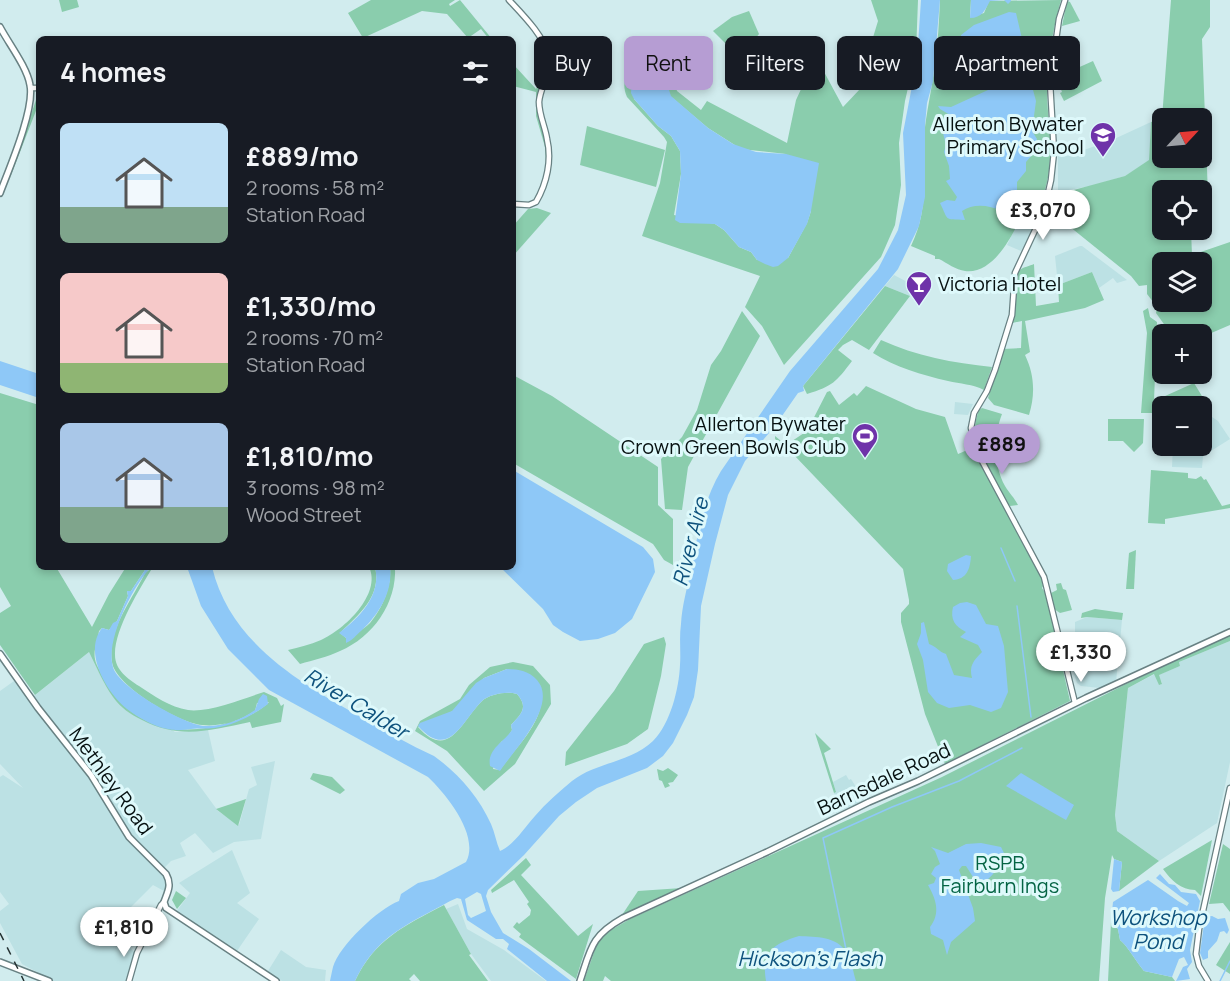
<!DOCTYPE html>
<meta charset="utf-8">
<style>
:root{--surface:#171b24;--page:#20242c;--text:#f1f3f6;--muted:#9ea1a6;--accent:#b69dd3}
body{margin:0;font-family:Manrope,sans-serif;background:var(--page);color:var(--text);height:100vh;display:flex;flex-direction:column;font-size:22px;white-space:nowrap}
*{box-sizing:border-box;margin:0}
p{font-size:20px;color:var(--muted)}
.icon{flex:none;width:33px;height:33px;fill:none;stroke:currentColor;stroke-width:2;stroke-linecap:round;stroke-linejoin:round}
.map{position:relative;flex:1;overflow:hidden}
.details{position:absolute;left:36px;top:36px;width:480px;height:534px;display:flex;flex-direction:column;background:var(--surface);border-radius:9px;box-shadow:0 3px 9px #0003}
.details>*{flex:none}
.hud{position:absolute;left:534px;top:36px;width:570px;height:54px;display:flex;gap:12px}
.needle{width:39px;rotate:64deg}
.fabs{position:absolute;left:1152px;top:108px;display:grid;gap:12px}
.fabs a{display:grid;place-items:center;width:60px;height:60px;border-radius:9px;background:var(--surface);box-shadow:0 3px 9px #0003;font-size:30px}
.price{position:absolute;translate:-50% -51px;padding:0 14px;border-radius:21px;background:#fff;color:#222;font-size:20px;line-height:39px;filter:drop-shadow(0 2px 3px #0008)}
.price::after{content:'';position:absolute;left:50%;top:36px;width:18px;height:14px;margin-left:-9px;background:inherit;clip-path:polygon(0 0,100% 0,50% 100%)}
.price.current{background:var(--accent);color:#111}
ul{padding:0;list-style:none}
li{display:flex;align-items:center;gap:18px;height:150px;padding:0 24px}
li span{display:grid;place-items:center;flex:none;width:168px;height:120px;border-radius:9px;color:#555}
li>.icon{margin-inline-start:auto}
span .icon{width:72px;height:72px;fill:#fffc;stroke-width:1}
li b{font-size:26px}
h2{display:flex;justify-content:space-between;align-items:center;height:72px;padding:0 24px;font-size:26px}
.tag{padding:0 21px;border-radius:9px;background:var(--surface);box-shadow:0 3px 9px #0003;font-size:21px;line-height:54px}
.tag.current{background:var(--accent);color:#111}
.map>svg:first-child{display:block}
</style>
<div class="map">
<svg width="1230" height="981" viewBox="0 0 1230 981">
<rect width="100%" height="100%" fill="#d1ecee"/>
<g fill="#bce1e4">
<polygon points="1151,122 1149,161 1125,176 1091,186 1058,192 1058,156 1067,156 1112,140"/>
<polygon points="1029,200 1041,204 1028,239 1021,251 1007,245"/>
<polygon points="1080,246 1082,246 1127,280 1117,283 1113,278 1099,288 1092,272 1058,285 1055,256"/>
<polygon points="894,275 913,285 918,290 912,292 910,296 885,286"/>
<polygon points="955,402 973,404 968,415 954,414"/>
<polygon points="1212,417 1218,421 1230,439 1203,456 1202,468 1172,467 1173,446 1202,446 1202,419"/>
<polygon points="1087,617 1122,620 1116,682 1100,688 1081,686 1077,683 1063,638 1075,634 1075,622"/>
<polygon points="1230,641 1230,762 1217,823 1159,861 1117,831 1115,815 1128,688 1155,674 1160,685 1162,683 1158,675 1180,666 1179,662"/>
<polygon points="89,652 105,684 175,732 208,730 215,761 188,770 218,811 239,825 249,789 257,785 251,767 275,761 261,839 234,842 213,853 195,833 180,843 186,856 171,861 164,868 166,881 164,891 153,885 112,926 134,952 127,981 54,981 22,964 0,923 0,911 9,904 0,892 0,777 3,775 23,788 0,764 0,691 14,681 29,700"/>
<polygon points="846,775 849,780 851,779 864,800 836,813 836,800 834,793 836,792 833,782"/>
<polygon points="232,850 250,893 237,903 259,919 237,951 176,912 190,893 179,883"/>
<polygon points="458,904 467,929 504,950 546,981 491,981 471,954 446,909"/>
<polygon points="281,950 306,967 326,970 325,981 282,981 268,971"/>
</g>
<g fill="#8acdad" fill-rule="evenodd">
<polygon points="59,0 77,0 79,7 62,12"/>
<polygon points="371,0 455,0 449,4 450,6 460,0 492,39 489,39 481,29 468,38 447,14 422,11 363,38 348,13"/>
<path d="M871 0H918L916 53 905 101 899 143 901 185 895 225 881 257 784 365 762 326 745 307 760 276 642 236 660 183 667 142 664 137 627 97C619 78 631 75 634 59L641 55 650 54 664 60 670 70 677 91 701 110 707 101 787 143 796 100 816 57 843 107 860 89 867 57 878 21ZM652 62 664 75 670 96 708 128 741 149 786 154 811 211 807 223 788 258 757 260 751 252 739 247 724 230 715 224 674 215 681 174 680 151 671 136 658 126 634 99Z"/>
<path d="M940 0H971L970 17 984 13 989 1 1061 0C1053 29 1047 61 1047 91 1047 114 1052 136 1050 159 1050 175 1045 189 1041 204L1029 200C1018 223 998 275 965 271 956 270 947 263 939 259H935V256L911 246C931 204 920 179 924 137 926 113 932 89 935 64 938 43 939 21 940 0Z"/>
<path d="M1171 0H1210V27L1202 39 1208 195 1202 199V190H1162V230H1191L1192 255 1230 242V325L1202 337V334H1171L1156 313 1157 307 1147 294V285L1139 286 1131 276 1059 218V194L1125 176 1149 160 1151 122 1162 118ZM1202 118V158H1162V118ZM1202 262V302H1162V262Z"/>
<polygon points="1067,1 1070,2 1080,21 1062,26"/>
<polygon points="749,11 759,34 751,44 740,51 726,44 713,31 732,17"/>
<polygon points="1093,61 1102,81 1064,101 1060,93 1062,92 1060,87 1066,83 1064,74"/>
<path d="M513 64 536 89 543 78C532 110 549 131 546 162L545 147 536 116V92L513 86Z"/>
<polygon points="39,91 39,103 8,183"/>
<polygon points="587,126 665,150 656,187 580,165"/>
<polygon points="537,208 551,213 513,256 513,226 528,209"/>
<path d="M1034 264 1036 306 1059 302 1058 285 1092 272 1104 300 1085 308 1025 321 1030 352 1025 355C1035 376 1035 395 1029 415L994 405 988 398 1003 349 1021 348 1022 321 1012 323C1017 310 1011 278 1020 270 1023 267 1030 266 1034 264Z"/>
<path d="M885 286 910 296 869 350 852 340 843 345 838 350 852 361C836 382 833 386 807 394L803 386Z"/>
<polygon points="1148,308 1150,317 1157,322 1154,401 1194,383 1208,406 1205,412 1202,413 1202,406 1162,406 1162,413 1141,413 1147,333 1143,311"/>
<polygon points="742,311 760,336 688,467 682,510 665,509 661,459 682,437 697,410 711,365 721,351"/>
<path d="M881 340C916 356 953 363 992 367L984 390C973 384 960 384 948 381 922 375 895 367 873 353Z"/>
<polygon points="513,375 552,396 658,467 658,505 673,519 673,565 664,560 653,544 513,463"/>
<polygon points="866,386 916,409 945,417 958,454 972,448 1041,575 1043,586 1042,588 1046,594 1070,701 945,764 925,714 901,622 901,613 909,604 909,600 903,569 793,454 775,439 775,436 786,445 807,431 827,392 830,391 839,405 854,393 857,396"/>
<path d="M0 393 39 405V567H56L92 627 109 594 126 567H147L131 591H127L128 596 117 621 109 630 102 628 99 631C98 639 93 651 95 659 96 666 102 673 105 680 131 728 179 738 228 723 243 719 258 713 269 702L257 703 255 711C239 721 221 727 202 725 179 723 115 686 112 662 107 630 132 600 145 573L153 567C140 588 114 630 115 655 115 670 128 679 139 686 154 696 170 707 188 710 208 713 245 698 264 692L277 698 281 706 284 704 281 722 252 728 250 722C211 730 180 740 142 720 130 714 121 708 113 697 103 683 97 668 89 652L35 695 0 645V613L11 606 0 587Z"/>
<path d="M982 408 1002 414C993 438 993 463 1005 486 1009 493 1014 497 1018 505L1010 506 1008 504 985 460V451H980C973 438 974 423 979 410Z"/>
<polygon points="1108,419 1144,419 1143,443 1134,452 1123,441 1108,441"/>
<polygon points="1151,470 1188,473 1188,478 1196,479 1201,476 1204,480 1206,479 1222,506 1230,504 1230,508 1165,519 1165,524 1148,523"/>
<polygon points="1136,550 1134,589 1126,589 1129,553"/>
<path d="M369 567H375C382 597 358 615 340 633L346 638C354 634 363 630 370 623 382 609 392 586 390 567H395C397 603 373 637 340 651 328 657 313 660 300 664L288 650C299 647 310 645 321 640 344 630 382 594 369 567Z"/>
<polygon points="1061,583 1063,589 1066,590 1072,610 1060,613 1054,609 1051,593 1057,590 1056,584"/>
<polygon points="1095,609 1123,613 1122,620 1087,617 1081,618 1082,613"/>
<polygon points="1230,635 1230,641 1179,662 1180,666 1159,675 1162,684 1159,685 1154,674 1128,688 1115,815 1117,831 1159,861 1119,891 1122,862 1114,859 1112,855 1105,898 1099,981 611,981 605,976 603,981 584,981 598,941 611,930 630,919 942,777 1126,684"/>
<polygon points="664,637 666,644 661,676 648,729 627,744 565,766 566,752 614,691 644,644"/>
<path d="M513 662 533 666 550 685 551 704 515 764 484 791 447 751 415 731 420 721 460 699 469 685 490 667ZM507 669 540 685C549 719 517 745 500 770L493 769 501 742 508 737 512 730 511 725C521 714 529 708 517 694 507 691 490 694 482 701 462 720 449 762 418 727L453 711 484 678Z"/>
<polygon points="815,733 831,749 824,753 836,792 834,793"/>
<polygon points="668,768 678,775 673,782 668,783 670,786 665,788 662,781 659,780 657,769 663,771"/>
<polygon points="313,773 332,777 345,790 340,794 310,779"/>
<polygon points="246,799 238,826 216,809"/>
<path d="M1212 840 1201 896 1195 890C1181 890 1171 880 1163 869Z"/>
<polygon points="1223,844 1230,849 1230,912 1223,903 1209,904"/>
<polygon points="526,858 531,865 521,875 578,936 593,924 576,979 519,937 521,934 513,927 517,922 519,924 530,915 531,910 527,904 529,902 514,880 492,893 491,890"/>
<polygon points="682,888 622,915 638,891"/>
<polygon points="176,891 186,898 177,909 172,900"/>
<path d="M444 905 471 954 469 955 488 981H420L414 974 409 979 411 981H355C375 939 404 926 444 905Z"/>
<path d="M1111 922 1118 929 1120 940C1127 945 1137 963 1144 971L1172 977 1175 981H1108Z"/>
<polygon points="1230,942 1230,974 1216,965"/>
</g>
<g fill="#8ec8f7" fill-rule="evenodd">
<path d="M921 0H940L933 81 927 103 925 125V197L919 226 898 269 803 386 804 391 798 393 775 426 745 461 728 495 715 544 701 606 698 670 694 697 687 715 673 743 663 756 647 768 597 788 576 802 559 816 524 855 488 890 486 896 491 912 503 933 529 949 571 981H547L507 949 509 944 503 939H496L467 920 461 899 457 898C447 902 438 908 428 913 394 931 372 945 355 981H330C331 976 332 971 333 967 339 946 378 909 399 901L401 894 418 883 434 879 466 862C480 836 447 795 428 777L269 690 228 649 201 606 187 567H212C230 643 301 684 365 719 387 732 410 745 434 756 458 773 479 797 491 824 495 833 496 842 500 851 514 845 525 827 535 816 546 803 559 792 572 781 596 762 630 763 653 741 670 724 679 689 680 665 681 652 679 638 681 624 682 606 687 588 691 571 697 537 703 501 721 471L790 371 878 269 898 230 906 195 903 133 917 60ZM477 892 481 894 486 911 471 918 468 915 465 899Z"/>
<path d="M971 0H1011V1L1008 4 1004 0 990 1C985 10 982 18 970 18Z"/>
<path d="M1009 12 1016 13 1026 56 991 76 960 90 957 83 944 85 943 81C943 81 952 78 953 78 958 72 953 58 963 48L961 35 974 25Z"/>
<polygon points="647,61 658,67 664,75 671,96 708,128 733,144 756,152 786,154 819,163 811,211 807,224 788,258 778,266 773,267 765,264 757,260 751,252 739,247 724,230 715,224 680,223 675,220 681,174 680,151 671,136 658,126 634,99 631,93 632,75 636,69"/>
<path d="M1025 73 1029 75 1036 101 1032 131 1037 139 1032 155 1026 162V171L1017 182V205L1001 211C990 205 973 203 962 211L965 220C943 219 949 221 940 203L947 200 955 201 957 197 946 181 950 179 949 166 944 152 946 145 943 133 950 115 940 109 938 106 951 107Z"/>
<polygon points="0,361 39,374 39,398 0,385"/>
<polygon points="513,470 643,547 653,559 655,572 632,619 615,633 598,639 580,641 563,632 553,625 543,609 500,567 513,567"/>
<path d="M966 555 971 556C970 569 967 579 953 580L947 571 948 564Z"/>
<path d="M147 567H151C133 586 105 640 113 667 118 687 182 723 203 726 221 727 240 721 255 710L259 699 263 694 267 696 268 704C252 716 234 725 214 728 206 729 198 728 191 729 183 730 176 731 168 729 155 727 137 717 127 709 106 692 83 652 102 628L109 630 113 623 117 621 128 596 127 591H131Z"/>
<path d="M375 567H390C393 592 379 614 361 631 356 635 353 640 346 643V638L339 633C359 618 382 595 375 567Z"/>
<path d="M967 602 976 605 986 624 998 626 1004 646 1008 692 1001 708 991 712 970 705 949 708 937 703 928 692 923 660 917 644 921 633V623L924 622 929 644C936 646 939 652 946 654L954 675 972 678C969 666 973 661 982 652L978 645 960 637 966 632C955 626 950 620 953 607L960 603Z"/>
<path d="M507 669C518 669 529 671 537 680 559 705 513 751 500 771L490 766C487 749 504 742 512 730L511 725C521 714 529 708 517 694 507 691 490 694 482 701 462 721 449 761 418 726L420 723 452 711 476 683 484 678Z"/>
<polygon points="1021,773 1074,805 1066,820 1006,786"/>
<path d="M981 843 1001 847 1004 853C999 869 993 876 979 886L974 885 973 877 966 866H962L959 870 973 908 975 921 951 942 947 955 943 940 931 934 930 927C941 913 936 899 928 885L934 883 936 878 931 874 935 867 940 864 935 851 931 847 948 853 966 844Z"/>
<polygon points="1114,859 1122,862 1119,891 1113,892 1111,889"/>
<path d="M1160 874 1169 884 1175 885 1181 892 1196 894 1200 901 1190 950 1192 962 1187 969 1190 979 1176 981 1183 967 1188 965 1184 957 1179 959 1172 977 1144 971C1137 963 1127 945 1120 940L1118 929 1111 922 1113 902 1148 880 1178 901 1187 906 1189 903 1156 878Z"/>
<polygon points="1212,916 1218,919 1225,918 1229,930 1227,934 1224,931 1220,932 1217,941 1208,951 1208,958 1203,960 1200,953 1205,917"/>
<path d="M799 936C816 937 837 936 847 953 852 961 853 972 856 981H766C761 952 773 944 799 936Z"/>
</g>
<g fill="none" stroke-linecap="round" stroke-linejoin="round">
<g stroke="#8ec8f7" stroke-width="1.5">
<polyline points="1001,548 1015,581"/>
<polyline points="1017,606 1031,717"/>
<polyline points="847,954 823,838 892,807 959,781 1022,748"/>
<polyline points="1220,981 1230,961"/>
</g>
<g stroke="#688183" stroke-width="7">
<g id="secondary">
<path d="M509 0C524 16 544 36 549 57 552 71 540 87 539 102 539 115 545 126 547 139 552 160 547 183 536 202L529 205 513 204"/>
<polyline points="1065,0 1059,19 1050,82 1054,152 1051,180 1044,211 1015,273 1012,315 995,370 987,391 974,413 971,428 975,448 1044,577 1075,703"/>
<polyline points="31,88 39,88"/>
<polyline points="129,981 137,953 161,905 164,902"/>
<polyline points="1208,981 1199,966 1196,954 1199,929 1230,788"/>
</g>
</g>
<g stroke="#688183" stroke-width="8">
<g id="primary">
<path d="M0 27C9 44 27 67 30 85 35 109 9 169 0 193"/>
<path d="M0 654 38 708 91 775 129 837 166 874C172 885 168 891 164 902L166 908 276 981"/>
<polyline points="0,962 49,981"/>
<path d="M580 981C591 948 591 936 623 918L767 852 869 802 918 781 1086 698 1230 632"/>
</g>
</g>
<use href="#secondary" stroke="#fff" stroke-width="4.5"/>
<use href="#primary" stroke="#fff" stroke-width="5"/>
<polyline stroke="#263333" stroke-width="1.5" stroke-dasharray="8 8" stroke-linecap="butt" points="0,933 24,981"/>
</g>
<defs>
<g id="school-pin" transform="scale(1.35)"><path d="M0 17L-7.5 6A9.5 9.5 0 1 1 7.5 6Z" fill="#6f33a9" stroke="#def9fb"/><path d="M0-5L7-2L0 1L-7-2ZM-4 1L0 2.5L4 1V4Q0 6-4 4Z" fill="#fff"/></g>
<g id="bar-pin" transform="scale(1.35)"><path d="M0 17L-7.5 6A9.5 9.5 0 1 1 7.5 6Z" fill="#6f33a9" stroke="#def9fb"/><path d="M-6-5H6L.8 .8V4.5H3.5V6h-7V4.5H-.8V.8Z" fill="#fff"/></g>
<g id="stadium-pin" transform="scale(1.35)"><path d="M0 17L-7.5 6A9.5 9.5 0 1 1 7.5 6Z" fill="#6f33a9" stroke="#def9fb"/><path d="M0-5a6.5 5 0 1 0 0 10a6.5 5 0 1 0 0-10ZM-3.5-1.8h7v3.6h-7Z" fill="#fff"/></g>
</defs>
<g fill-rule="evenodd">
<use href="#school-pin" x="1103" y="135"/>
<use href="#bar-pin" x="919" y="284"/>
<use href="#stadium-pin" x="865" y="436"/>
</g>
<g text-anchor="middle" stroke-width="6" stroke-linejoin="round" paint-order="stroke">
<g font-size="20" fill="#071111" stroke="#def9fb" text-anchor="end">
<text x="1084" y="131">Allerton Bywater<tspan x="1084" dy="23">Primary School</tspan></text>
<text x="938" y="291" text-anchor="start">Victoria Hotel</text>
<text x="846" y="431">Allerton Bywater<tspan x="846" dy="23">Crown Green Bowls Club</tspan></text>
</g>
<g font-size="20" fill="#071111" stroke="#def9fb">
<text transform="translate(884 779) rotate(-25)" y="7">Barnsdale Road</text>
<text transform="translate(111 781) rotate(54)" y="7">Methley Road</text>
</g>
<g font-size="20" fill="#046444" stroke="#def9fb">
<text x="1000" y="870">RSPB<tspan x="1000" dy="23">Fairburn Ings</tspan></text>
</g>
<g font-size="21" font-style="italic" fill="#0e527d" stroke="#def9fb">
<text transform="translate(691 542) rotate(-76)" y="7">River Aire</text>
<text transform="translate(356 704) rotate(31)" y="7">River Calder</text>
<text x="1158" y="925">Workshop<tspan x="1158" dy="24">Pond</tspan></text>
<text x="810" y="966">Hickson's Flash</text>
</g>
</g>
</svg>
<div class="fabs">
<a><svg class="needle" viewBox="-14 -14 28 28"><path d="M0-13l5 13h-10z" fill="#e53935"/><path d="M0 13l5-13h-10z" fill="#9ea1a6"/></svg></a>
<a><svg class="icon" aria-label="locate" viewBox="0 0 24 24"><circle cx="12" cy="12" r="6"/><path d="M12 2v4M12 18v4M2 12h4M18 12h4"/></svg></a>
<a><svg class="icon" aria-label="layers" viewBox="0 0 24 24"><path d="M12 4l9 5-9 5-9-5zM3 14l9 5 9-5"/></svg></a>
<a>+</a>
<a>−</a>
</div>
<b class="price" style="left:1043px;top:241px">£3,070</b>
<b class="price current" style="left:1002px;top:475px">£889</b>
<b class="price" style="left:1081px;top:683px">£1,330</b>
<b class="price" style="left:124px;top:958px">£1,810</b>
<div class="hud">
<a class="tag">Buy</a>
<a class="tag current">Rent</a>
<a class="tag">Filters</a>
<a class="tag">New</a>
<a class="tag">Apartment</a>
</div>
<section class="details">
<h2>4 homes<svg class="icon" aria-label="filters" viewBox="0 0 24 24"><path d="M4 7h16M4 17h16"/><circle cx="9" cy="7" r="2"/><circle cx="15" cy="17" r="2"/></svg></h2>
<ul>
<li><span style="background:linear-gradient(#bfe0f5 70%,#7fa58c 0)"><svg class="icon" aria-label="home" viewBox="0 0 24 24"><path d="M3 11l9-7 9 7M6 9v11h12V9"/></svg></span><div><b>£889/mo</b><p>2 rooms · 58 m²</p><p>Station Road</p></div></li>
<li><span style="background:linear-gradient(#f6c9c9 75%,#8fb573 0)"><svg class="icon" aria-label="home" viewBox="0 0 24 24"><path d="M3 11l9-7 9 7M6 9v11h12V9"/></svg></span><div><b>£1,330/mo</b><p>2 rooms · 70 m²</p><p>Station Road</p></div></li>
<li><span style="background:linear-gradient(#a9c7e8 70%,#7fa58c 0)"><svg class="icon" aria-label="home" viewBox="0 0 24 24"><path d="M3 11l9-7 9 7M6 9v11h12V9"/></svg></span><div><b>£1,810/mo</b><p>3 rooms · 98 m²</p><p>Wood Street</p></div></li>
</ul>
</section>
</div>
